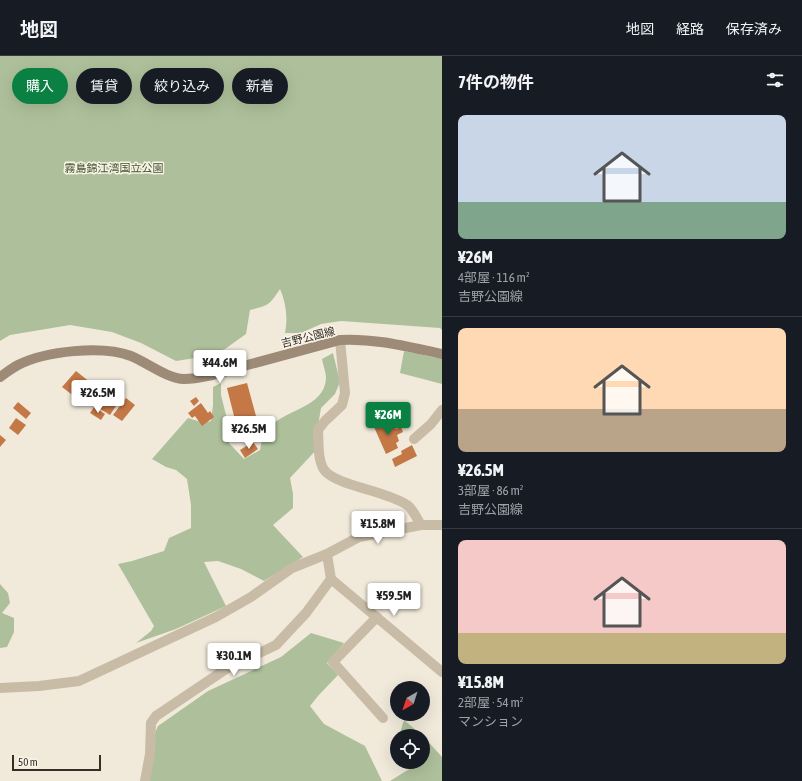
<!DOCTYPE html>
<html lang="ja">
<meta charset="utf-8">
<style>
:root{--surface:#171b24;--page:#242831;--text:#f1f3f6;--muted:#9ea1a6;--line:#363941;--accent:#0b8043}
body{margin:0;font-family:"Asap Condensed","Noto Sans JP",sans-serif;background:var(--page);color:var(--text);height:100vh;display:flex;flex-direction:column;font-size:15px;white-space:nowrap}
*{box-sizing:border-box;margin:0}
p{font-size:13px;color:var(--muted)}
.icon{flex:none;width:22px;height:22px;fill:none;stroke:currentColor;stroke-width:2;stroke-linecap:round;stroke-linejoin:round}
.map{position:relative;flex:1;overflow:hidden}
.side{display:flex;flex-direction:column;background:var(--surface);width:360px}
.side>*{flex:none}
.guide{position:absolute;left:12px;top:12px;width:370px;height:36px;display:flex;gap:8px}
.needle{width:26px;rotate:219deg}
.tools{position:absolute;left:390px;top:625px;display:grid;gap:8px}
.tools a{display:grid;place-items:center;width:40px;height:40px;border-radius:50%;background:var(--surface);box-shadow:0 4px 16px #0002;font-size:20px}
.scale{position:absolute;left:12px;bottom:10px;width:89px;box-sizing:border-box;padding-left:4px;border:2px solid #352e27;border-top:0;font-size:11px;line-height:14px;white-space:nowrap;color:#352e27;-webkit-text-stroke:3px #f9f3e7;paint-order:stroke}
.price{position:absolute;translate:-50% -34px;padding:0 9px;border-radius:4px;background:#fff;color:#222;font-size:13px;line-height:26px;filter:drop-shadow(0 1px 2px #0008)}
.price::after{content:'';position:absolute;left:50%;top:24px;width:12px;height:9px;margin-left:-6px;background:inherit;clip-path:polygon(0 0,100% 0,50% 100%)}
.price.on{background:var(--accent);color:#fff}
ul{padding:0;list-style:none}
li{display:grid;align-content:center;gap:8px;height:212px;padding:0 16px}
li+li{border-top:1px solid var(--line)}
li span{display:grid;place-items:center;height:124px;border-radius:8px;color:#555}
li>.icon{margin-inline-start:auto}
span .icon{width:72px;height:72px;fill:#fffc;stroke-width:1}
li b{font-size:17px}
h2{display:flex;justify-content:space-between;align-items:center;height:48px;padding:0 16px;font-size:17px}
.tag{padding:0 14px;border-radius:18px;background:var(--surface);box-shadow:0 4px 16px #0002;font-size:14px;line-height:36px}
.tag.on{background:var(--accent);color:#fff}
header{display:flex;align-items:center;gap:24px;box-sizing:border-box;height:56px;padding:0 20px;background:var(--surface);border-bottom:1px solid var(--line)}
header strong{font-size:19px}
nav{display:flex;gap:22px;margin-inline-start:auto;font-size:14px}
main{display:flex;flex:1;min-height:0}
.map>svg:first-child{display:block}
</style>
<header>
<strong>地図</strong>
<nav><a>地図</a><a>経路</a><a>保存済み</a></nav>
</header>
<main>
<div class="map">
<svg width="442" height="725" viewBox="0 0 442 725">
<rect width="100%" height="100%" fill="#f1eadb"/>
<g fill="#aec09b">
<path d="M0 0H442V274L440 272 341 265 321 268 301 277H285C288 262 286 247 280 233 269 249 270 249 250 254L246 278 225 293 195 302 176 305 141 287 112 276 70 269 10 279 0 285Z"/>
<polygon points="404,295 442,303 442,328 400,317"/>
<path d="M333 297 340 326 335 338 321 352 318 370V392L290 422 293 438V452L273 469 303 501 264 525 241 513 218 505 204 506 226 550 176 573 136 587 151 575 154 570 118 508 132 505 164 495 169 482 191 472V449L187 423 176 414 166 411 152 403 188 362 204 367 211 365 213 349V331L221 327V339L228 367 229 387 244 403 260 394C261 389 262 380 265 376 281 353 325 353 326 322 326 316 323 309 322 303Z"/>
<polygon points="0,528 8,537 10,547 2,557 14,562 14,576 7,591 0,592"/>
<polygon points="311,577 344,587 327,607 338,619 318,640 310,650 324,668 365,690 382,725 144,725 146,698 158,670 208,635 281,601"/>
<polygon points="404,664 423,680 442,701 442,725 390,725 411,712 408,706 423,706 423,680 399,680"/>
</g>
<g fill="#c47846">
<polygon points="76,315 96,331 83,347 62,331"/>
<polygon points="247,327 259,371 238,376 227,332"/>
<polygon points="102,336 118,347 110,359 94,349"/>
<polygon points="196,341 199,345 194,350 190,345"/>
<polygon points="126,342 135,349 122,365 113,359"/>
<polygon points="18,346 31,357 26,363 13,352"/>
<polygon points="201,347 208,357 210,355 214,361 202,370 195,360 192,362 188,357"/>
<polygon points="94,351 105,358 101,364 90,357"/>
<polygon points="16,362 26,369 18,379 9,372"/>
<polygon points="391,363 396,373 401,371 403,376 397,379 399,385 396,387 398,392 386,398 374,371"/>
<polygon points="0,379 6,384 0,391"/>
<polygon points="253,386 258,393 245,402 240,394"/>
<polygon points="412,389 417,400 395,411 392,403 402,398 401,395"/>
</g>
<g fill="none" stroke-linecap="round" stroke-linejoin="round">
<g stroke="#c9bca7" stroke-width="10">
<path d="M340 284 345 337 342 349 325 365 318 374C319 386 317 405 325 415 338 430 387 435 407 449 413 453 417 463 421 469"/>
<polyline points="414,383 431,368 442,354"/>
<polyline points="327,498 331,523 442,616"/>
<polyline points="377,561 333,606 383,662"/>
<polyline points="0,632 39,630 79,625 216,561 251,541 292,512 327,498 359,481 421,469 442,469"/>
<polyline points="145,725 150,698 151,667 156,660 226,613 276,589 306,557 331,523"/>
</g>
<path stroke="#9d8b78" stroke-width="10" d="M0 321C6 317 12 312 18 309 46 295 102 289 131 300 146 306 168 323 184 323 203 323 222 316 240 311 274 302 307 293 340 284 375 282 408 291 442 298"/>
</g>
<g text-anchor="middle" stroke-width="3" stroke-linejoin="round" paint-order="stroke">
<g font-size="11" fill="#3f532c" stroke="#f9f3e7">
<text x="114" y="116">霧島錦江湾国立公園</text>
</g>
<g font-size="11" fill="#352e27" stroke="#f9f3e7">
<text transform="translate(308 281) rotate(-14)" y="4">吉野公園線</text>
</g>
</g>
</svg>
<div class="tools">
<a><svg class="needle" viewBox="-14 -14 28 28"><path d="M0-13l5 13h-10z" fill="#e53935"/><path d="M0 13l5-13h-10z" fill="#9ea1a6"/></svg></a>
<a><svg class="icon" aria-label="locate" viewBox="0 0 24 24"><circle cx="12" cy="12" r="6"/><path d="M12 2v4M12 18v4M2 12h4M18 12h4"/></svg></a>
</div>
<div class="scale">50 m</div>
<b class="price" style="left:220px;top:328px">¥44.6M</b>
<b class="price" style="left:98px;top:358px">¥26.5M</b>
<b class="price on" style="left:388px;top:380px">¥26M</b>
<b class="price" style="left:249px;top:394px">¥26.5M</b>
<b class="price" style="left:378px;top:489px">¥15.8M</b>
<b class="price" style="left:394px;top:561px">¥59.5M</b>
<b class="price" style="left:234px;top:621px">¥30.1M</b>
<div class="guide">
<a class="tag on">購入</a>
<a class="tag">賃貸</a>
<a class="tag">絞り込み</a>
<a class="tag">新着</a>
</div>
</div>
<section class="side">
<h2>7件の物件<svg class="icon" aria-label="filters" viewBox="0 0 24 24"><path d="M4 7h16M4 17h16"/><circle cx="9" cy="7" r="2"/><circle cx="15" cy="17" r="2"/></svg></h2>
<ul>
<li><span style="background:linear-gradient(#c9d6e8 70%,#7fa58c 0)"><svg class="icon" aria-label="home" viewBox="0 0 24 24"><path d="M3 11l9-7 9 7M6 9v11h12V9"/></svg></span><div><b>¥26M</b><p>4部屋 · 116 m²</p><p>吉野公園線</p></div></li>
<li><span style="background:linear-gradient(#ffd9b3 65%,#b9a48a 0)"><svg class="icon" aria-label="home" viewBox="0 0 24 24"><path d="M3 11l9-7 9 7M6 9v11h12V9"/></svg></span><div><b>¥26.5M</b><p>3部屋 · 86 m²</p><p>吉野公園線</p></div></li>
<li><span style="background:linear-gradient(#f6c9c9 75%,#c2b280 0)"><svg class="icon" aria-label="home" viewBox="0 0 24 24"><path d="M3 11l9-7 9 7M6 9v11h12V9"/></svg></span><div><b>¥15.8M</b><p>2部屋 · 54 m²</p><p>マンション</p></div></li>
</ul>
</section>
</main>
